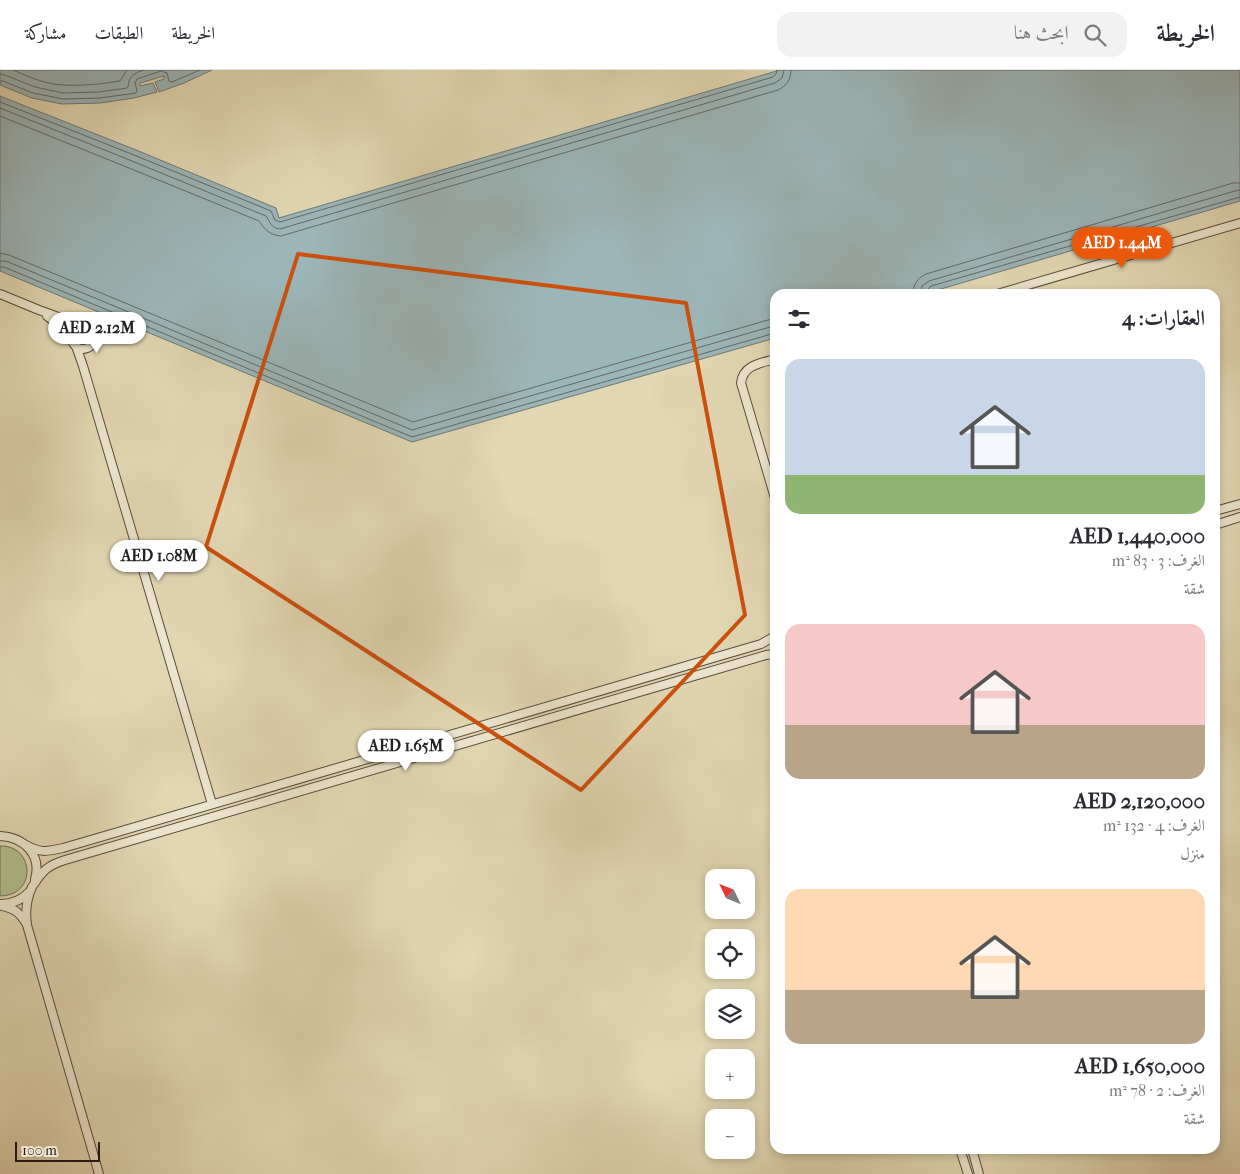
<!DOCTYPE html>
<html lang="ar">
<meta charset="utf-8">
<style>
:root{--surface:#fff;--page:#f2f2f3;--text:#2b2b33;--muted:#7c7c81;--line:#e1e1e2;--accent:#ea580c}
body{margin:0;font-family:"IM FELL French Canon",Amiri,serif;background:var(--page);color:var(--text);direction:rtl;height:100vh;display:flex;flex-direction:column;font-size:19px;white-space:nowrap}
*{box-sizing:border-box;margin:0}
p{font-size:16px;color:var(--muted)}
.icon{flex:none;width:28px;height:28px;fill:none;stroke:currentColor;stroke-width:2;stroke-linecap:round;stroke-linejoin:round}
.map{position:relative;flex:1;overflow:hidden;direction:ltr}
.sheet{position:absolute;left:770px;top:219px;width:450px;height:865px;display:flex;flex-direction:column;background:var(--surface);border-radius:15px;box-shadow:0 2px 8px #0003;direction:rtl}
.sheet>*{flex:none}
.needle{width:32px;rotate:313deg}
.fabs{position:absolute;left:705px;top:799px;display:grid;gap:10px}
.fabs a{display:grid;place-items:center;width:50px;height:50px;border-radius:10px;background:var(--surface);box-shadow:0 2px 8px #0003;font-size:25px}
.scale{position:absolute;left:15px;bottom:12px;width:85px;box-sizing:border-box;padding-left:5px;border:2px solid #2b1d16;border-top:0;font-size:14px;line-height:18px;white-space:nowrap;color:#2b1d16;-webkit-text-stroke:4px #ece5ce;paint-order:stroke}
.price{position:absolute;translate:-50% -42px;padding:0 11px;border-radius:18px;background:#fff;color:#222;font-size:16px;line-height:32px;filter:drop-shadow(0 1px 2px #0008)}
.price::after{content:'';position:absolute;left:50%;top:30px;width:15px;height:11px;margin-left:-8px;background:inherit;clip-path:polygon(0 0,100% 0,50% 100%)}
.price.current{background:var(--accent);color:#fff}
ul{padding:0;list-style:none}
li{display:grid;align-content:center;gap:10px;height:265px;padding:0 15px}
li span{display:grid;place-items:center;height:155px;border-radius:15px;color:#555}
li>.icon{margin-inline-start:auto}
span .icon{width:90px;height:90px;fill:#fffc;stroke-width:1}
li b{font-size:21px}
h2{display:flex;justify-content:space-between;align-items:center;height:60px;padding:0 15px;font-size:21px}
header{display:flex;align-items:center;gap:30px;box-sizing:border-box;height:70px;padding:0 25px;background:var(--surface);border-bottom:1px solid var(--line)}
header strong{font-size:24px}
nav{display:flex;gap:28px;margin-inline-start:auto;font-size:18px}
.search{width:350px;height:45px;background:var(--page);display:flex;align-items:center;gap:12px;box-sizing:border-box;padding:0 18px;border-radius:15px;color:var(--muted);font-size:19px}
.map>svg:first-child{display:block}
</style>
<header>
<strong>الخريطة</strong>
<div class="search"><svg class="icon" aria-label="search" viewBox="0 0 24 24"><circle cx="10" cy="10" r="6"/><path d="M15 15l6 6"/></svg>ابحث هنا</div>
<nav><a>الخريطة</a><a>الطبقات</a><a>مشاركة</a></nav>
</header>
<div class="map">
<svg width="1240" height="1104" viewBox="0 0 1240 1104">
<rect width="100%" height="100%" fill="#e2d7b3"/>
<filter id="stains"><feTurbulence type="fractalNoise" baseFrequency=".004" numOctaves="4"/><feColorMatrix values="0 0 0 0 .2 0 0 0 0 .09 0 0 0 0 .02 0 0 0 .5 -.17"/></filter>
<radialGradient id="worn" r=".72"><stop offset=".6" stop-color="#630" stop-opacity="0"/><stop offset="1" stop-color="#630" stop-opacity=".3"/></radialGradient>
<path fill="#b2be8e" stroke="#6e6e52" d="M0 776C35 775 37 826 0 826Z"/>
<g fill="#9bb6b8" stroke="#6e7977">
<polygon points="0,0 212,0 184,13 159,22 155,12 164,9 164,6 140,13 140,16 153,13 157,22 134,28 100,33 62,34 32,28 0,15"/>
<polygon points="780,0 1240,0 1240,131 924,224 775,224 775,268 412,372 0,201 0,26 136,80 276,138 279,148"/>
</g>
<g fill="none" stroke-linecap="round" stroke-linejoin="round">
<g stroke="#636a67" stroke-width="1">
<path d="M13 0C29 7 47 15 65 15 83 16 102 14 120 11L127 0"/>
<path d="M0 4 5 5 35 17 63 23 99 22 127 18 128 17C129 6 134 3 144 0"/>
<polyline points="0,11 3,11 33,23 63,29 100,28 136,23 137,20 135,13 137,9 161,1 167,3 169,11 172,12 200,0"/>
<polyline points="0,32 134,85 271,141 275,150 280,152 773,7 776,4 777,0"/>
<path d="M0 38 132 91 266 146C270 152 271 158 280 159L775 13 782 8 784 0"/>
<path d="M0 46 129 98 259 151C265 160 270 165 281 166L778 20C786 16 791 10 791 0"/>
<polyline points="0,183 9,185 413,352 768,250 775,249"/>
<polyline points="0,191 6,191 412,360 770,257 775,257"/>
<polyline points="0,197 4,197 412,367 775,263"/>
<path d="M913 224C913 214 918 208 926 204L1233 113H1240"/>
<polyline points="921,224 922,216 929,211 1235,121 1240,120"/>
<polyline points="927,224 928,219 931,216 1240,127"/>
</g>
<g stroke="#594c3d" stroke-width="10">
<g id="minor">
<polyline points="0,224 39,240 86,257"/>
<polyline points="997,224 1240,153"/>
<polyline points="47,246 67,262 72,271"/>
<circle cx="83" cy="268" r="11"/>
<polyline points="76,276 83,296 212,734"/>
<path d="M775 289C761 293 743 295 741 313L775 428"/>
<polyline points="1215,441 1240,434"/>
<polyline points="1215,455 1240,447"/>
<path d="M0 766C24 767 42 785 35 809"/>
<path d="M24 774C40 783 46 782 63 778L761 574 775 566"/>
<path d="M34 814C43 800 49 795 65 790L766 585 775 584"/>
<path d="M32 817C26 830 25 841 27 855L99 1104"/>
<path d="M0 834C12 834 21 831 29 822"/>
<path d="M2 836C15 839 19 842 26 853"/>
<polyline points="960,1079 968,1104"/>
<polyline points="972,1079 979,1104"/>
</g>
</g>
<use href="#minor" stroke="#ece5ce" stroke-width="8"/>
</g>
<path fill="none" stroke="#cc500e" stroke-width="4" stroke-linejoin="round" d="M298 184 686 233 745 545 581 720 206 477Z"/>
<rect width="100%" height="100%" filter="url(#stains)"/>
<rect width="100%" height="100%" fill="url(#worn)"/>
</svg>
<div class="fabs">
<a><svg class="needle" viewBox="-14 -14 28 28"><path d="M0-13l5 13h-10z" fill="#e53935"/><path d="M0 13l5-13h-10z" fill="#7c7c81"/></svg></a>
<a><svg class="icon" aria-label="locate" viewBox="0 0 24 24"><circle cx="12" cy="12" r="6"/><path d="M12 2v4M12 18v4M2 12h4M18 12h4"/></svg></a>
<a><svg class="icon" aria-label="layers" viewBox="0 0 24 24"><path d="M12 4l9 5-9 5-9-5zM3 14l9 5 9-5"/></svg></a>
<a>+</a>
<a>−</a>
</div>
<div class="scale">100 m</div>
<b class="price current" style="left:1122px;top:199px">AED 1.44M</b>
<b class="price" style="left:97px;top:284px">AED 2.12M</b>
<b class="price" style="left:159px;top:512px">AED 1.08M</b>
<b class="price" style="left:406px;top:702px">AED 1.65M</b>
<section class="sheet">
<h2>العقارات: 4<svg class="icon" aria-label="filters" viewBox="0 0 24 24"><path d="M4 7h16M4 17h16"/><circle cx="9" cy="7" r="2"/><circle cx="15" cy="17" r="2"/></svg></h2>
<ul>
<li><span style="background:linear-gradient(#c9d6e8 75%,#8fb573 0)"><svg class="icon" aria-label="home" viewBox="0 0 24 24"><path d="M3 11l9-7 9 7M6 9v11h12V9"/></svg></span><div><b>AED 1,440,000</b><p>الغرف: 3 · 83 m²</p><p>شقة</p></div></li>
<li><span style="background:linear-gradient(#f6c9c9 65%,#b9a48a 0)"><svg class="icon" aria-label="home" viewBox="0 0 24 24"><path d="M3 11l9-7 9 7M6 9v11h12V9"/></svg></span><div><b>AED 2,120,000</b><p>الغرف: 4 · 132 m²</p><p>منزل</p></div></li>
<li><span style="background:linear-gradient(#ffd9b3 65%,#b9a48a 0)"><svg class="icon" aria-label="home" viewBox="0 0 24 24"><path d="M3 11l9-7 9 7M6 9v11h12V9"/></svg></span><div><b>AED 1,650,000</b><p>الغرف: 2 · 78 m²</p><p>شقة</p></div></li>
</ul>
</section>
</div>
